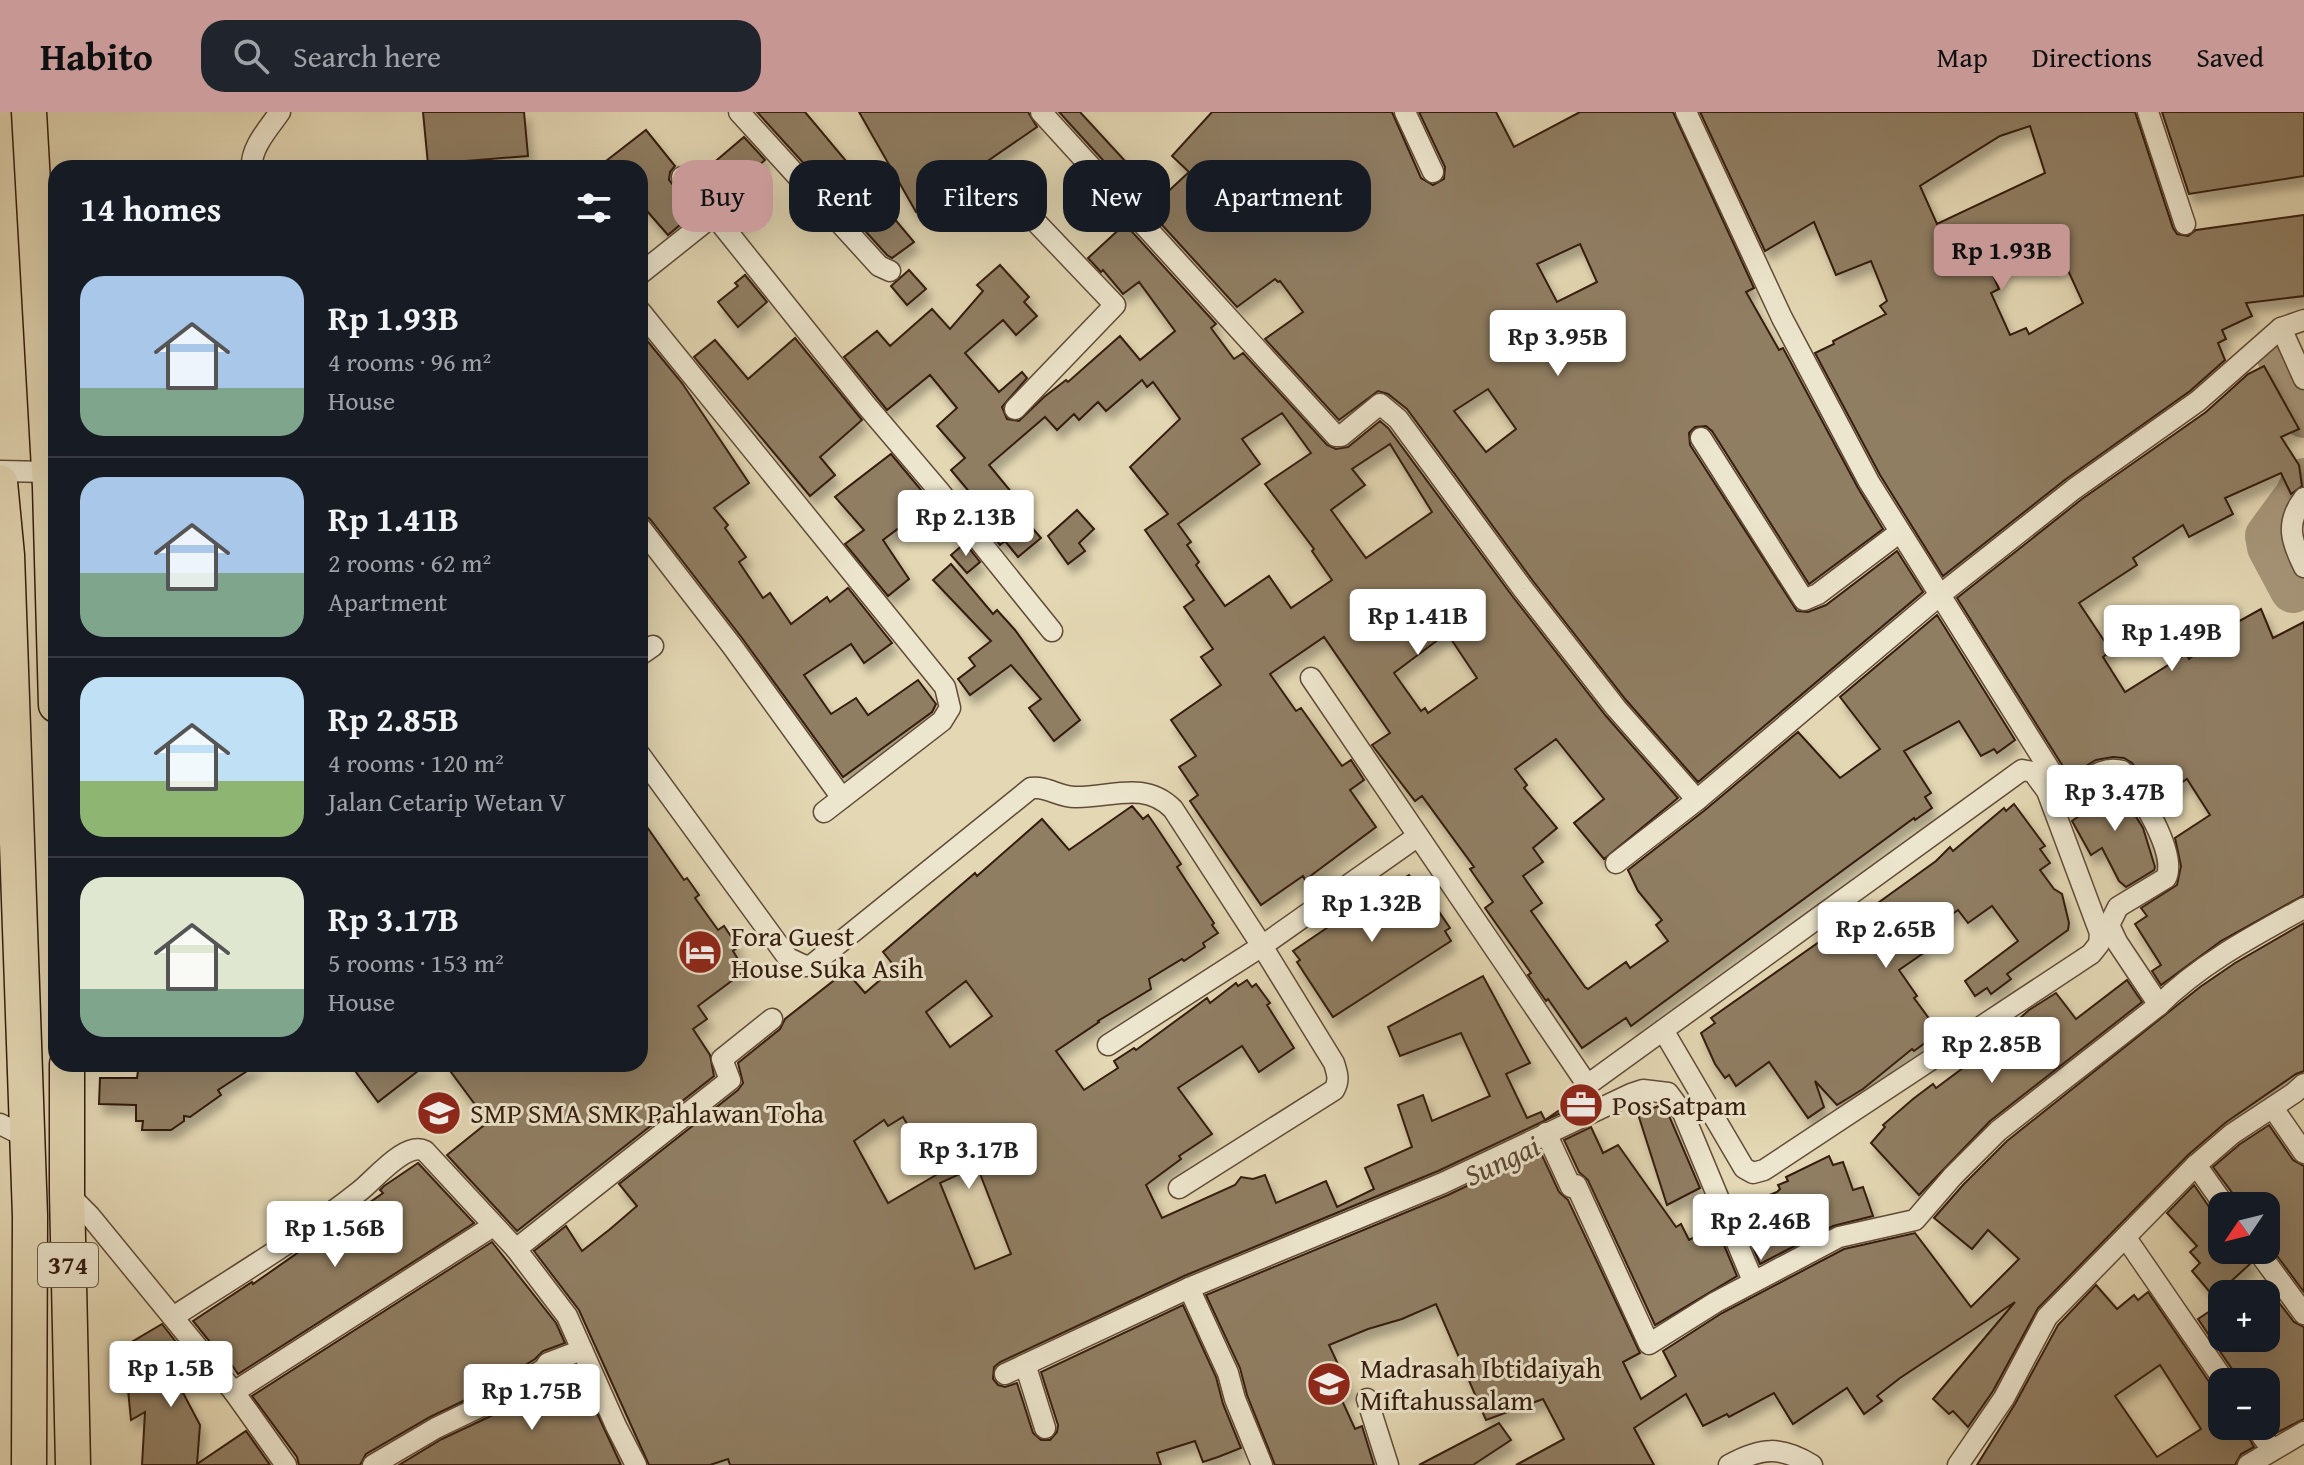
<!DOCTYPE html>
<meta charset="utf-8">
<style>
:root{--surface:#171b24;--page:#20242c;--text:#f1f3f6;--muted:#9ea1a6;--line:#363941;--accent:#c59692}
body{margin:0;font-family:"Gentium Book Plus",serif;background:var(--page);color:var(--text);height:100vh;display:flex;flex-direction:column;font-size:30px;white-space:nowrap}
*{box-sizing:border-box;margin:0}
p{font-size:26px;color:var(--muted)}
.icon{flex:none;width:44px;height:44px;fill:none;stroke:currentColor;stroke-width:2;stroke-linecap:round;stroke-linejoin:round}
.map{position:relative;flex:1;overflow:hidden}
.drawer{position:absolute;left:48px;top:48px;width:600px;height:912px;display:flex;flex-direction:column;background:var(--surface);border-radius:24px;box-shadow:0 8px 32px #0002}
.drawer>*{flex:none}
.top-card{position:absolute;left:672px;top:48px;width:760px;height:72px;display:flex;gap:16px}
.needle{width:52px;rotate:235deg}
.controls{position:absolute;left:2208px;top:1080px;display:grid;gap:16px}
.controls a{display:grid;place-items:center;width:72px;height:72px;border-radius:16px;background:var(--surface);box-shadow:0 8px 32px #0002;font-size:40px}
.price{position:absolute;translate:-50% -68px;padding:0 18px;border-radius:8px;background:#fff;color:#222;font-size:26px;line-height:52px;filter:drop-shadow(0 2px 4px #0008)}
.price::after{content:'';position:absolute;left:50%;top:48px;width:24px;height:18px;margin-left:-12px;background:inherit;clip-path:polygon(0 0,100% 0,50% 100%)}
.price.current{background:var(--accent);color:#111}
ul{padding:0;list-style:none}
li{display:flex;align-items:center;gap:24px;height:200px;padding:0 32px}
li+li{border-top:2px solid var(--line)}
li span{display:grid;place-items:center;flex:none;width:224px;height:160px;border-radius:24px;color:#555}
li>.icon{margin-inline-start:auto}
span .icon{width:96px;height:96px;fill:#fffc;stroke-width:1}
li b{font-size:34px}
h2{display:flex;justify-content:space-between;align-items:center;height:96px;padding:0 32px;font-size:34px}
.chip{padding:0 28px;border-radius:24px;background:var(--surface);box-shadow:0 8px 32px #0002;font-size:28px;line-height:72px}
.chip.current{background:var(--accent);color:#111}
header{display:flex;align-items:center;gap:48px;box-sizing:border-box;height:112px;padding:0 40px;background:var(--accent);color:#111}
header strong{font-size:38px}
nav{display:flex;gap:44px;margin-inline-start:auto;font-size:28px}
.search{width:560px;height:72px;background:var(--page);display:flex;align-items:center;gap:20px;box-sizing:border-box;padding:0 28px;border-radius:24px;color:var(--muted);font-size:30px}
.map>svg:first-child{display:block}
</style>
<header>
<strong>Habito</strong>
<div class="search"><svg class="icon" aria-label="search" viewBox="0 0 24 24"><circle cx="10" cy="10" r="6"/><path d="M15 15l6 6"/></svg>Search here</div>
<nav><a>Map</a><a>Directions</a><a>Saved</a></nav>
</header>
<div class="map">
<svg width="2304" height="1353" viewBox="0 0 2304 1353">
<defs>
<filter id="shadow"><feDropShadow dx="5" dy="9" stdDeviation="4" flood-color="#0004"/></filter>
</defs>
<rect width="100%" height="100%" fill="#e4d8b4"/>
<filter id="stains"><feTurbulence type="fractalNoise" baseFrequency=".0025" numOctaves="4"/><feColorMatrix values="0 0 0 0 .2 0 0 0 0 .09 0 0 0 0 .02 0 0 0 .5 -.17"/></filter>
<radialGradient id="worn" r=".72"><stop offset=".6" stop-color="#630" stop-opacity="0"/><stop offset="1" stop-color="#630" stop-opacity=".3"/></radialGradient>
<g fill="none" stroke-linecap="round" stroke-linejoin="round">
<g stroke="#a8987c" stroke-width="46">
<polyline points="2277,238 2304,303"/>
<polyline points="2293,478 2270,435 2268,424 2298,383 2304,369"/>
</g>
</g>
<g fill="#907e64" stroke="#351c0e" stroke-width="2" fill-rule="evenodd" filter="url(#shadow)">
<polygon points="423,0 524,0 528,44 428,52"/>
<polygon points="757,0 805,0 914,130 892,146 887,143"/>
<polygon points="859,0 1028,0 1037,15 950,75 953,80 916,100"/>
<path d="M1059 0H1080L1160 87 1189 60 1172 44 1212 0H1392L1421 66 1433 73 1444 67 1445 55 1419 0H1496L1514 35 1580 0H1673L1754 176 1746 180 1779 238 1783 236 1858 376 1883 417 1809 472 1712 319 1706 314 1695 315 1689 321 1690 333 1797 499 1808 500 1826 493 1897 439 1923 480 1698 670 1626 588 1533 469 1407 297 1388 282 1378 279 1339 308 1265 227 1303 200 1280 169 1278 170 1275 167 1237 195ZM1580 132 1597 170 1557 190 1537 152ZM1488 277 1516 317 1486 340 1454 299Z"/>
<path d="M1700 0H2135L2173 116 2177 122 2188 124 2196 118 2304 103V184L2246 191 2252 204 2222 218 2226 227 2218 231 2225 248 2190 279 2066 367 1943 464 1880 363 1815 241 1834 232 1833 229 1886 202 1880 194 1887 189 1871 149 1836 163 1814 110 1765 139ZM2030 14 2045 61 1937 112 1920 74 2000 24ZM2038 121 2050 148 2061 143 2083 191 2029 222 2026 216 2010 223 1991 181 1999 177 1986 146Z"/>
<polygon points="2162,0 2304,0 2304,64 2189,82"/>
<polygon points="646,18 675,54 670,60 669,68 695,100 668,123 640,91 640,56 597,56"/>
<polygon points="744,25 765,48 734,75 753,98 737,111 698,64"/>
<path d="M1125 112 1216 212 1211 216 1234 247 1243 241 1327 333 1336 337 1348 335 1380 309 1388 316 1513 485 1606 604 1678 686 1604 747 1574 711 1604 687 1556 627 1515 657 1527 673 1524 676 1557 716 1533 736 1543 750 1523 764 1542 791 1531 799 1585 875 1588 877 1626 850 1630 856 1668 829 1656 813 1662 808 1638 779 1628 758 1705 698 1798 620 1840 666 1880 637 1840 585 1937 503 2015 628 1997 641 1994 637 1981 644 1959 609 1904 639 1931 681 1925 685 1932 696 1915 708 1914 706 1631 914 1626 906 1582 936 1548 887 1546 889 1528 863 1531 861 1485 796 1493 790 1470 757 1474 755 1422 684 1415 689 1372 633 1390 621 1324 525 1270 562 1296 599 1301 596 1342 654 1351 648 1364 668 1350 678 1376 715 1305 768 1303 764 1261 793 1190 689 1198 683 1179 655 1196 644 1171 608 1221 573 1201 545 1213 537 1184 495 1194 488 1145 418 1168 402 1130 355 1180 307 1153 270 1147 275 1142 268 1106 299 1098 290 1079 308 1074 302 1057 318 1045 305 989 353 1018 388 1012 393 1041 426 1018 445 1005 429 1000 433 985 415 993 408 951 358 965 346 937 314 957 296 930 263 887 298 844 245 877 219 890 234 932 197 950 217 983 179 977 173 1000 153 1029 185 1024 190 1037 204 1016 223 1003 208 965 241 999 280 1022 260 1027 266 1002 295 1007 307 1019 309 1044 285 1066 268 1068 270 1120 224 1140 248 1175 219 1139 170 1123 182 1103 158 1101 160 1088 146ZM1282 301 1311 341 1265 372 1314 437 1312 439 1332 468 1291 496 1269 464 1225 494 1196 453 1199 450 1187 433 1191 430 1178 412 1260 352 1242 327ZM1390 332 1432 400 1366 446 1331 398 1365 373 1352 357ZM1447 521 1477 566 1428 601 1425 596 1421 599 1394 561Z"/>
<polygon points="909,158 926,177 907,193 891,174"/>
<polygon points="745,163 767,190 738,215 718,190 738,174 735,171"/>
<polygon points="640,220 682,271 749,371 714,396 728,413 725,416 746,445 739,450 763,486 770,481 791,512 827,485 830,490 848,476 892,531 864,551 851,532 804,563 831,602 856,586 868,603 918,568 936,592 932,600 843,665 742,526 650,407 640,400"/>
<polygon points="795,226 862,308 820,345 835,363 810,384 694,245 715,228 748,267"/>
<polygon points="2264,254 2299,317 2281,325 2299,353 2302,374 2291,382 2281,361 2225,386 2233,402 2189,425 2183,413 2133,446 2137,453 2079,491 2111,539 2103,545 2125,580 2186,542 2189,547 2232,513 2261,497 2273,526 2304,510 2304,783 2221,829 2161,873 2152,859 2161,853 2135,812 2147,804 2141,796 2177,773 2181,754 2175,726 2210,703 2187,667 2157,687 2132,651 2124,646 2113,645 2096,648 2069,664 1957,486 2082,387 2206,300 2248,262"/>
<polygon points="891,342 932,391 883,428 909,467 888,484 845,432 864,418 835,385"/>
<polygon points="1077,398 1094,417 1079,431 1085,439 1068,452 1048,424"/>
<polygon points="965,431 980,450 967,461 951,443"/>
<polygon points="951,452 993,502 997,498 1015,518 1080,608 1054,629 1029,596 1041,587 1011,553 970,583 958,567 975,554 969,546 991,529 933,468"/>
<polygon points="2115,671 2143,716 2155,755 2154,758 2126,775 2119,769 2102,736 2091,743 2072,709 2083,701 2076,689 2105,673"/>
<polygon points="2014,692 2045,734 2040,737 2050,751 2040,758 2054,777 2062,782 2069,811 2068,818 2007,862 2011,867 1991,882 1987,876 1975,884 1965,869 2018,829 1992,794 1968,811 1958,798 1916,828 1925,840 1899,858 1917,884 1914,886 1936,916 1926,923 1929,928 1914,939 1912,937 1863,977 1837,993 1815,969 1824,995 1808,1006 1769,950 1736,974 1729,963 1725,966 1715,952 1701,921 1715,911 1711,906 1856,804 1857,806 1936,749 1950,735 1953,739 2004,696 2006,699"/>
<path d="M1132 694 1143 707 1148 703 1155 713 1181 752 1177 755 1214 811 1212 813 1218 821 1203 831 1205 835 1184 849 1182 847 1149 867 1151 877 1098 909 1099 910 1056 939 1084 978 1118 956 1114 949 1134 936 1136 938 1207 886 1210 891 1236 871 1238 874 1247 868 1252 875 1256 872 1270 891 1267 893 1294 936 1259 960 1242 934 1178 976 1212 1022 1179 1044 1181 1047 1146 1073 1162 1106 1235 1073 1241 1065 1253 1067 1265 1063 1276 1091 1326 1069 1337 1095 1374 1077 1365 1056 1412 1035 1398 993 1423 983 1432 1009 1490 984 1461 921 1400 944 1388 915 1483 864 1530 951 1506 962 1527 1006 1541 1000 1545 1008 1577 986 1580 992 1438 1059 1184 1164 1000 1250 994 1255 993 1267 998 1273 1005 1275 1017 1271 1033 1321 1041 1328H1050L1057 1320 1058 1313 1041 1260 1183 1193 1216 1265 1223 1292 1241 1336 1218 1345 1203 1350 1195 1329 1157 1341 1161 1353H730L728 1347 710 1353H649L579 1198 534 1139 566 1114 582 1139 609 1118 637 1094 619 1072 738 978 743 971 738 951 780 917 785 907 846 859 865 881 895 855 883 840 975 761 977 764 1042 707 1069 738ZM966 869 992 904 950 935 926 900ZM903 1005 936 1063 888 1091 854 1029 884 1008 888 1014ZM977 1054 1011 1142 975 1157 940 1071Z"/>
<polygon points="640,705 684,768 687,766 699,783 695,786 718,818 724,814 738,835 733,839 745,859 698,894 707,907 693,917 710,943 714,964 517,1119 447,1043 488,1010 445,952 640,952"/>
<polygon points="1409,763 1415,771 1418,769 1450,816 1445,819 1451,829 1333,905 1297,850 1300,848 1293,839 1334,811 1329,804 1364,780 1369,787"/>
<polygon points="2304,811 2304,959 2296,962 2225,1011 2188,1043 2038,1196 1993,1279 1968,1315 1953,1299 1949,1302 1933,1287 2015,1190 1900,1266 1877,1284 1882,1289 1864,1302 1847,1276 1793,1312 1774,1281 1729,1305 1727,1302 1703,1314 1686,1282 1634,1316 1654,1353 1516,1353 1564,1327 1543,1287 1486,1308 1436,1192 1402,1207 1368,1217 1329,1233 1350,1278 1339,1282 1355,1317 1362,1314 1374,1353 1275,1353 1247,1283 1240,1256 1206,1183 1448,1083 1540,1039 1559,1080 1568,1088 1640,1241 1623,1250 1641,1287 1676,1264 1663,1239 1722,1201 1844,1137 1915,1121 1971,1195 2019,1147 1988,1118 1972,1137 1934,1106 1963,1073 2007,1029 2200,875 2235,851"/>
<polygon points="2127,868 2142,890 1990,1009 1919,1083 1871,1031 1885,1015 1883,1013 1913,987 1933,972 1936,976 1975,947 2003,926 2001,923 2029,898 2056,881 2076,907"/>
<polygon points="139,952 258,952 218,978 221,983 190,1005 184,1004 184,1009 171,1018 142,1018 143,1009 136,1009 136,993 99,992 100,966 137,966"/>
<polygon points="350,952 427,952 378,990"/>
<polygon points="1661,993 1670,1006 1700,1076 1667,1093 1638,1002"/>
<polygon points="2269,1013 2293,1048 2304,1054 2304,1180 2266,1129 2266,1094 2238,1094 2236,1086 2213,1055 2240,1032"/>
<polygon points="1591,1015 1603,1041 1618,1033 1676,1115 1681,1112 1689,1128 1716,1114 1737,1164 1655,1213 1588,1068 1579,1060 1564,1028"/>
<polygon points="1829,1044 1833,1053 1843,1050 1853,1078 1863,1075 1873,1104 1833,1114 1760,1152 1739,1102 1746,1099 1744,1093 1777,1080 1780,1077 1778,1073 1788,1069 1786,1065"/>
<polygon points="418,1051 474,1111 238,1262 218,1233 214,1235 193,1209 252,1170 253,1172 383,1081 380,1078 384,1074"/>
<polygon points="2194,1073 2214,1102 2222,1106 2222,1138 2244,1138 2251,1151 2214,1185 2192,1159 2200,1151 2190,1140 2197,1134 2167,1101"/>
<polygon points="492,1130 556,1211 565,1231 543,1239 535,1247 482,1280 430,1305 366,1342 360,1353 299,1353 297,1345 252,1284"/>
<path d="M2096 1173 2117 1197 2134 1183 2138 1188 2148 1180 2214 1277 2222 1282V1314H2242L2254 1335 2241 1342 2235 1353H1977L2015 1292 2058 1213ZM2160 1253 2201 1317 2157 1345 2115 1284Z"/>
<polygon points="2277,1188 2294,1210 2304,1215 2304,1307 2276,1321 2266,1307 2266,1270 2238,1270 2236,1263 2198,1207 2222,1191 2222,1226 2266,1226 2266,1195"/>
<polygon points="162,1212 176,1230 162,1241 200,1313 197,1352 246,1319 270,1353 142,1353 145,1300 131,1308 128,1278 122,1272 115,1234 128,1232"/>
<polygon points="575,1254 621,1353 399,1353 442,1327 495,1302 551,1268 557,1262"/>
<polygon points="1499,1311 1511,1328 1473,1353 1419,1353"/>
</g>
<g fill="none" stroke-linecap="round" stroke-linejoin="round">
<g stroke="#614b38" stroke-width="23">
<g id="street">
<polyline points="739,0 879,154 890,159"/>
<polyline points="1041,0 1336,324 1341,324 1380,292 1398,307 1523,477 1616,596 1697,688"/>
<polyline points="1405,0 1433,60"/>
<path d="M1686 0 1782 206 1869 370 2060 674 2068 679C2086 671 2100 653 2122 659 2138 679 2178 741 2166 766L2118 795 2109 813 2117 830 2159 893"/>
<polyline points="2148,0 2185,112"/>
<path d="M252 56C250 36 269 16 280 0"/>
<polyline points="682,65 714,103"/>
<polyline points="993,65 1115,193 1015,297"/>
<polyline points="640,162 714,103 866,293 940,380 1052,519"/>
<polyline points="640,199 945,575 950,596 942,609 824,700"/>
<polyline points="2281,216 2304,267"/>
<polyline points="1701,326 1804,488 1818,482 1900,420"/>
<polyline points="0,359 49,360 56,357"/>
<path d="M2304 386C2285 411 2291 429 2304 455"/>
<polyline points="640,415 732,534 842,686"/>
<polyline points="640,543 653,534"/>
<polyline points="1311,566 1586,971 1590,971 2022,658 2033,660 2047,679 2100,821 2099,832 2091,842 1764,1058 1753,1061 1744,1056 1663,918"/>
<path d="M640 643 788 846 805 854 812 853 1031 676C1047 674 1059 685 1075 685 1110 686 1144 668 1173 697L1262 834 1334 951C1337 961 1340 968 1334 978L1179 1076"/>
<polyline points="1616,751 1697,688 1940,483 2074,377 2198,289 2281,216 2304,208"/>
<polyline points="1108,933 1262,834 1418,724"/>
<polyline points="2273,996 2304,1041"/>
<polyline points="0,1012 26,1025"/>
<path d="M1546 1021 1571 1075 1576 1073 1649 1232 1716 1190 1839 1125 1915 1108 1953 1064 1998 1019 2159 893C2200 852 2253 824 2304 796"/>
<polyline points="2196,1053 2225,1094"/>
<polyline points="67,1081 90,1104 234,1280 286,1353"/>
<polyline points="2126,1126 2225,1270"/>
<polyline points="516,1137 730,968 722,947 772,907"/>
<polyline points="2257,1138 2304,1202"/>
<polyline points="1189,1176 1228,1261 1235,1287 1262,1353"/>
<path d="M173 1205C236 1164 302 1125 361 1078 376 1066 406 1029 425 1039L516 1137 567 1204 616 1314 636 1353"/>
<polyline points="1026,1255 1045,1316"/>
<polyline points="1005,1262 1189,1176 1443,1071 1631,982 1643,978 1668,981 1683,1001 1753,1169"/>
<polyline points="234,1280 493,1114"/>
<polyline points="1367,1287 1388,1353"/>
<polyline points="2255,1314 2272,1338"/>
<polyline points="373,1353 436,1316 488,1291 544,1257 548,1251 582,1238"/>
<path d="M1729 1353C1761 1335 1781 1334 1812 1353"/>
<polyline points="1958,1353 2004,1286 2047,1205 2196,1053 2232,1022 2294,981 2304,972"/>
<polyline points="2248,1353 2304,1320"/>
</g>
</g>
<g stroke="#351c0e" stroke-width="37">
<g id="primary">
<polyline points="29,0 50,375 56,593"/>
<polyline points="0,370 7,443 30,1104 29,1353"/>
<polyline points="67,952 67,1081 73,1353"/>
</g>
</g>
<use href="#street" stroke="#ede6ce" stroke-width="20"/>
<use href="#primary" stroke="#e4d8b4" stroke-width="34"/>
</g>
<defs>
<g id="hotel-disc" transform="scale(2.3)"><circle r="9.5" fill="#8f2418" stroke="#ede6ce"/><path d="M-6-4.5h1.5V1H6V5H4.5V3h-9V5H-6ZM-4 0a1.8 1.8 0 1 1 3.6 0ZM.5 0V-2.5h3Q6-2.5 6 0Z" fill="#fff"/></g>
<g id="office-disc" transform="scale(2.3)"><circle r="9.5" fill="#8f2418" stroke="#ede6ce"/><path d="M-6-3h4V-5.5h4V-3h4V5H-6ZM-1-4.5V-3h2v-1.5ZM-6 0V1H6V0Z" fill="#fff"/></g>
<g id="school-disc" transform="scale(2.3)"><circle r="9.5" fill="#8f2418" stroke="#ede6ce"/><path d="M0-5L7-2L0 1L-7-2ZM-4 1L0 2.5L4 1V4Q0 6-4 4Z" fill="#fff"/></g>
</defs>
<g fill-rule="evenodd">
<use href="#hotel-disc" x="700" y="840"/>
<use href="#office-disc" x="1581" y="993"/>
<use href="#school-disc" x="439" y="1001"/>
<use href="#school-disc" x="1329" y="1272"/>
</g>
<g text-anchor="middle" stroke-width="6" stroke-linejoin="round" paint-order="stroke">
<rect fill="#ede6ce" stroke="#6c5948" stroke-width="2" x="38" y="1131" width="60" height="44" rx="6"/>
<g font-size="26" font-weight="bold" fill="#351c0e">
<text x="68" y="1162">374</text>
</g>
<g font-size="28" fill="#351c0e" stroke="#ede6ce" text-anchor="start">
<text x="731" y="834">Fora Guest<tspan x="731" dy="32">House Suka Asih</tspan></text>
<text x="1612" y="1003">Pos Satpam</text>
<text x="470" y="1011">SMP SMA SMK Pahlawan Toha</text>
<text x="1360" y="1266">Madrasah Ibtidaiyah<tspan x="1360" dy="32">Miftahussalam</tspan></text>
</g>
<g font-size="30" font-style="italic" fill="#5d4734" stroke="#ede6ce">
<text transform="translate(1502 1049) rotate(-25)" y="10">Sungai</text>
</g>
</g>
<rect width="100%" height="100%" filter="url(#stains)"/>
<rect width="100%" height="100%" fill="url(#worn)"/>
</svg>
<div class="controls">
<a><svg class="needle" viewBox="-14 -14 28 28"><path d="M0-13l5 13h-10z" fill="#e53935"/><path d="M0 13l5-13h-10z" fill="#9ea1a6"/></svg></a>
<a>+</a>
<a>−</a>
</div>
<b class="price current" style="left:2002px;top:180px">Rp 1.93B</b>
<b class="price" style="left:1558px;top:266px">Rp 3.95B</b>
<b class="price" style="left:966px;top:446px">Rp 2.13B</b>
<b class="price" style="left:1418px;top:545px">Rp 1.41B</b>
<b class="price" style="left:2172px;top:561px">Rp 1.49B</b>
<b class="price" style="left:2115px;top:721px">Rp 3.47B</b>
<b class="price" style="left:1372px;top:832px">Rp 1.32B</b>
<b class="price" style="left:1886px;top:858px">Rp 2.65B</b>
<b class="price" style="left:1992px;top:973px">Rp 2.85B</b>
<b class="price" style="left:969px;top:1079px">Rp 3.17B</b>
<b class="price" style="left:1761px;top:1150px">Rp 2.46B</b>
<b class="price" style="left:335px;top:1157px">Rp 1.56B</b>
<b class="price" style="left:171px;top:1297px">Rp 1.5B</b>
<b class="price" style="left:532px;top:1320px">Rp 1.75B</b>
<div class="top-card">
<a class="chip current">Buy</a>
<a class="chip">Rent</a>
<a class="chip">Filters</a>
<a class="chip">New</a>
<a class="chip">Apartment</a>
</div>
<section class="drawer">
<h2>14 homes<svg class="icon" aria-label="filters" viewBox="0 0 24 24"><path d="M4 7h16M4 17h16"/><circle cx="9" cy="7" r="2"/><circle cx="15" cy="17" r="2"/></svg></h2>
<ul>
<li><span style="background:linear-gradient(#a9c7e8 70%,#7fa58c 0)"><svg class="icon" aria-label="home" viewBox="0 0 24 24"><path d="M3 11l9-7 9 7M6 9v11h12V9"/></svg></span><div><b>Rp 1.93B</b><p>4 rooms · 96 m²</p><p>House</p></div></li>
<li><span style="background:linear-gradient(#a9c7e8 60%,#7fa58c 0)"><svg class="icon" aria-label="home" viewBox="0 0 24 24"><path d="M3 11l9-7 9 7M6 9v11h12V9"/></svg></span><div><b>Rp 1.41B</b><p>2 rooms · 62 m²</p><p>Apartment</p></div></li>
<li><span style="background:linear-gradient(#bfe0f5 65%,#8fb573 0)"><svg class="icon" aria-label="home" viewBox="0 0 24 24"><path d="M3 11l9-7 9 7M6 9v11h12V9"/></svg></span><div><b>Rp 2.85B</b><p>4 rooms · 120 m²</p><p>Jalan Cetarip Wetan V</p></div></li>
<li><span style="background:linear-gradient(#dfe7d0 70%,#7fa58c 0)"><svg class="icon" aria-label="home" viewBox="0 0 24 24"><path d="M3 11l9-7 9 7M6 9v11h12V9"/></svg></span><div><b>Rp 3.17B</b><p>5 rooms · 153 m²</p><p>House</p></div></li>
</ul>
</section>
</div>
